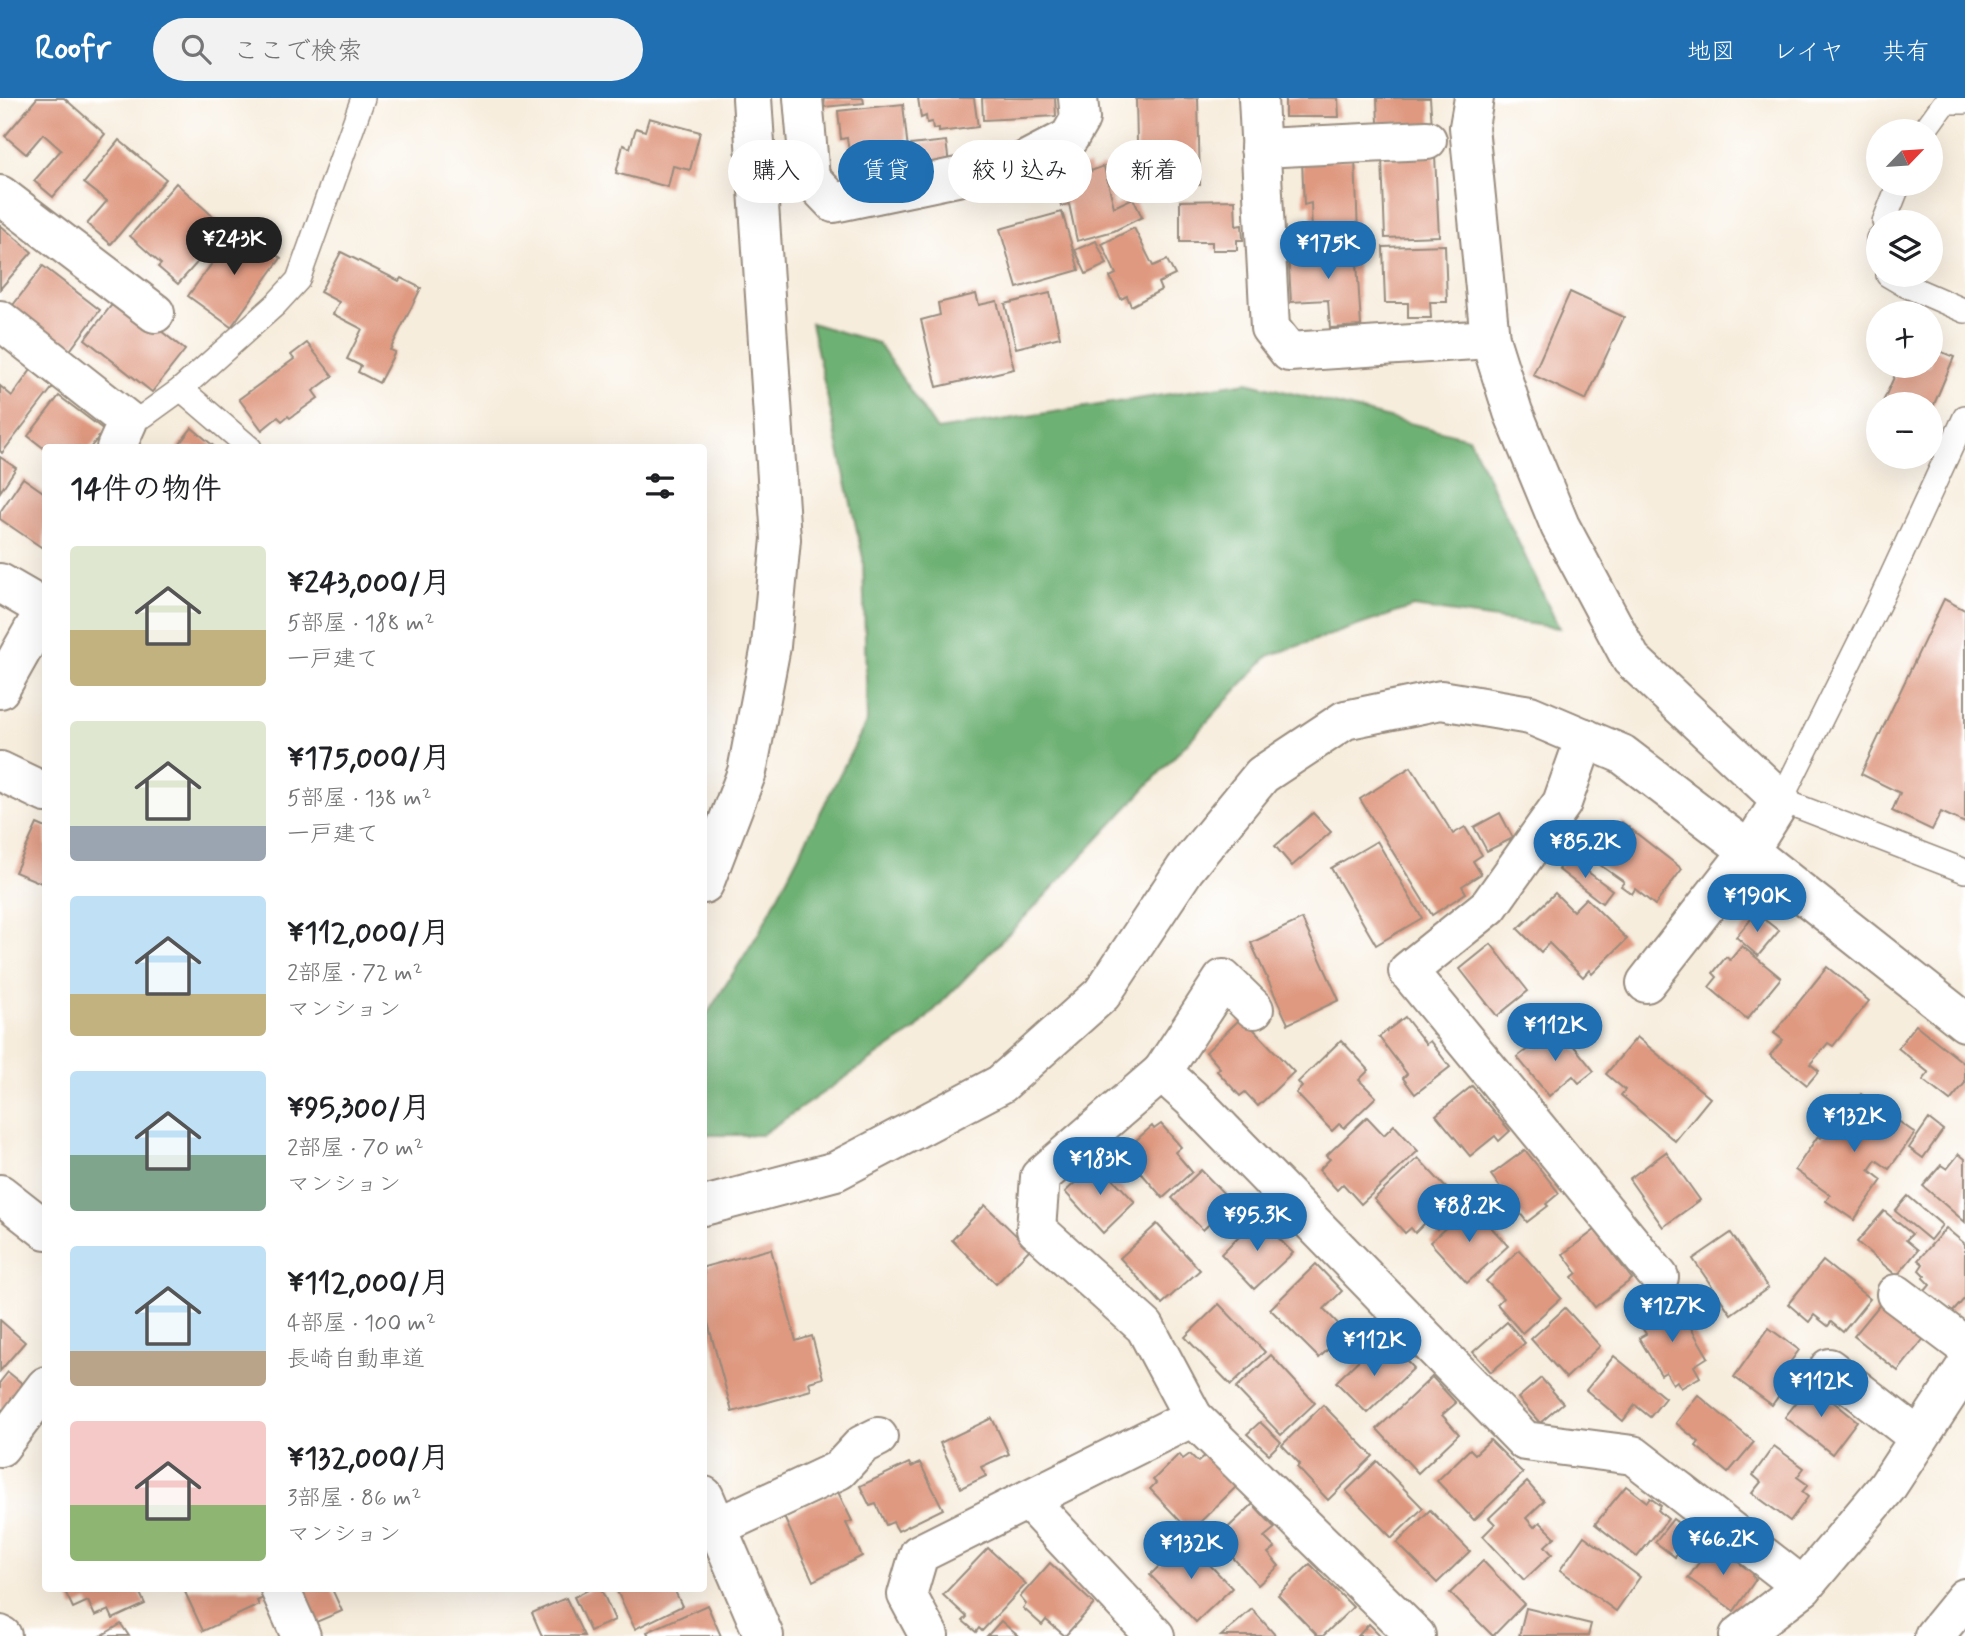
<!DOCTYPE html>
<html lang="ja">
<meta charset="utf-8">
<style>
:root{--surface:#fff;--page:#f2f2f2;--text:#202124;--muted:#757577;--accent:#1f6fb2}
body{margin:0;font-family:Mynerve,"Klee One",sans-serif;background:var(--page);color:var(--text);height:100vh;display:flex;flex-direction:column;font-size:26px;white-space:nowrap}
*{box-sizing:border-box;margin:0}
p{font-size:23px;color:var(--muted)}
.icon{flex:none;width:38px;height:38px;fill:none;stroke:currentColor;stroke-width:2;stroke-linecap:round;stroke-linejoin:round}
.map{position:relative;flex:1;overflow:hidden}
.side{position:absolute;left:42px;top:346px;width:665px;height:1148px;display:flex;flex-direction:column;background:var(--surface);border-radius:7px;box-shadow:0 7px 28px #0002}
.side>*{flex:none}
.banner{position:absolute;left:728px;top:42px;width:665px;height:63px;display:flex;gap:14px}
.needle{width:46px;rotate:65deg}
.fabs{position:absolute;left:1866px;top:21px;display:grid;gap:14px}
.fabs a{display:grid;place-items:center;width:77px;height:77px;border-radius:50%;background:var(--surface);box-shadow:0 7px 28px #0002;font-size:35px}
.price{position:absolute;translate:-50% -60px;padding:0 16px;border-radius:24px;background:var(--accent);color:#fff;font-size:23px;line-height:46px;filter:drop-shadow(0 2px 4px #0008)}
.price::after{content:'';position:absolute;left:50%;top:42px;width:21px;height:16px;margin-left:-10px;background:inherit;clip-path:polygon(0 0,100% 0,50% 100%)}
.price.active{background:#222;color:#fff}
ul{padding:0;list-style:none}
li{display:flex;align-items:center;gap:21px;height:175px;padding:0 28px}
li span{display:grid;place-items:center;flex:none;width:196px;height:140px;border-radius:7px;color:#555}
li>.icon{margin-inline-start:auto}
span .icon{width:84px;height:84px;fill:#fffc;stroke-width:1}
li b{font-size:30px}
h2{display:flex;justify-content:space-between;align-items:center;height:84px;padding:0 28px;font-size:30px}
.tag{padding:0 24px;border-radius:32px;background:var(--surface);box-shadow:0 7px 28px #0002;font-size:24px;line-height:63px}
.tag.active{background:var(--accent);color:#fff}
header{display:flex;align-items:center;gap:42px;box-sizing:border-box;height:98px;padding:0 35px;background:var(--accent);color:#fff}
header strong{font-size:33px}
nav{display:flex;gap:38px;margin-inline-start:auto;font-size:24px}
.search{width:490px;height:63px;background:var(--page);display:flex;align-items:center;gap:18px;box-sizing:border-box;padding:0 24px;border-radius:38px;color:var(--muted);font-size:26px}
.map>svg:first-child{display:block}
</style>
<header>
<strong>Roofr</strong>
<div class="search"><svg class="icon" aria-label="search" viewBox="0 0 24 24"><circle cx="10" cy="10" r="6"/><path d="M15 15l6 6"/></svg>ここで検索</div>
<nav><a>地図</a><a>レイヤ</a><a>共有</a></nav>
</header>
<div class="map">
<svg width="1965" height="1538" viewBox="0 0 1965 1538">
<rect width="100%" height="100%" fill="#fff"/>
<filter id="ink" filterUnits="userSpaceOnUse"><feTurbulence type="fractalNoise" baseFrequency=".0143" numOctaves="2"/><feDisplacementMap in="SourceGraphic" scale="14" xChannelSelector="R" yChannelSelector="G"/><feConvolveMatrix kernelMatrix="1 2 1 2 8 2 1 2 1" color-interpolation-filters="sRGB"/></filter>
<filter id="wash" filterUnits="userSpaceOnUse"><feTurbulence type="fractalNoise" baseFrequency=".00686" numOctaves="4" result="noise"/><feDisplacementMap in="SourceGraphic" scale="28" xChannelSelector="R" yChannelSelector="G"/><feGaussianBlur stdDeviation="1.57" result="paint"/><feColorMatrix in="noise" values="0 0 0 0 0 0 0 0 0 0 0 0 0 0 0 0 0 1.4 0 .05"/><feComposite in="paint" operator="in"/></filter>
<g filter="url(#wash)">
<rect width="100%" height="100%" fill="#f7eddd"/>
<polygon fill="#6eb174" stroke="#546e49" stroke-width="2" points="811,225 878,245 937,332 1247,284 1469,340 1559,530 1413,509 1268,558 1045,798 915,932 761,1037 704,1037 704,921 760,833 867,623 863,460"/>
<g id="blocks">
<g fill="#df9980">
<polygon points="37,0 64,0 105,36 53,99 34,83 61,52 43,36 26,56 5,38"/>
<polygon points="825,0 863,0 864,5 824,9"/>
<polygon points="918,0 974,0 978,29 939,34 939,30 933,31 932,24 927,25 926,18 921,20"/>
<polygon points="982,0 1055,0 1056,18 983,22"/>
<polygon points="1198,0 1200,87 1138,88 1136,1"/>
<polygon points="1285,0 1338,0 1339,19 1285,19"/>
<polygon points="1377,0 1430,0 1432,28 1378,25"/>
<polygon points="903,6 909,61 858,66 858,59 850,60 847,40 841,41 838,13"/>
<polygon points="649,20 700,34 690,72 673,68 668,89 616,75 623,47 630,50 636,30 645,33"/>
<polygon points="119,42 166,81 111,146 87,126 107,103 84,85"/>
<polygon points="946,43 949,66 914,70 911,47"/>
<polygon points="1435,58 1439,138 1385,140 1382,60"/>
<polygon points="1355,61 1358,135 1312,137 1311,105 1304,107 1302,63"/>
<polygon points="1089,67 1091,73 1104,68 1114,109 1133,100 1142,119 1114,133 1077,143 1069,106 1061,108 1058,94 1066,91 1060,75"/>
<polygon points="176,85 227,131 178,186 158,169 161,166 130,138"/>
<polygon points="1235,102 1236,128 1242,127 1243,142 1237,142 1237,152 1212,152 1212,144 1180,144 1180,103"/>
<polygon points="1062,114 1079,172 1017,190 1000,131"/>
<polygon points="0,127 32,154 0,191"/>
<polygon points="238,130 281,160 231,229 188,198"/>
<polygon points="1134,130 1153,168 1167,162 1175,177 1158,185 1161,192 1131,208 1127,198 1121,201 1110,179 1116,176 1102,146"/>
<polygon points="1096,143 1107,166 1086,176 1075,152"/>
<polygon points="1445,147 1447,204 1430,204 1431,220 1408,220 1408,205 1385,205 1383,149"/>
<polygon points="1356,148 1361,228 1330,230 1328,202 1291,204 1288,151"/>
<polygon points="341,154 399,183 401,180 421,190 390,252 395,254 379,285 358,274 361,268 347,261 362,231 333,216 339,204 320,194"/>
<polygon points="43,168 100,212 68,255 10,211"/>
<polygon points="1570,194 1624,219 1586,302 1533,277"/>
<polygon points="1050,195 1060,239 1016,250 1005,206"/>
<polygon points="976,196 979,207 997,203 1014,271 937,289 921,222 940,217 938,205"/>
<polygon points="118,199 185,252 152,294 85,241"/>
<polygon points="307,245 333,278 313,293 318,300 290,320 288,318 282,323 278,319 262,332 239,301 294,261 291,257"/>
<polygon points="1930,249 1954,259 1930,316 1930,306 1882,306 1899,268 1930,268"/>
<polygon points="31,272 53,289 2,355 0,353 0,288 12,298"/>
<polygon points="59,298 104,332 90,350 46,352 28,338"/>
<polygon points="192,330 216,350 176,350"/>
<polygon points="0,359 16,370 0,394"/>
<polygon points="23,380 46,396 44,451 0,421 0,414"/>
<polygon points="1944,501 1965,512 1965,725 1941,714 1932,732 1892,713 1900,695 1861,676"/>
<polygon points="1411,669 1453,736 1465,729 1482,757 1473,763 1481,776 1462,788 1466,795 1432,817 1360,701"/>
<polygon points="1313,715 1331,734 1292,768 1275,748"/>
<polygon points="1500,715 1513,740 1487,753 1474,729"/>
<polygon points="1622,724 1682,771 1655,807 1635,791 1632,796 1621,788 1624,784 1593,762"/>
<polygon points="37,726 46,730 46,787 15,774"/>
<polygon points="1377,743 1422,820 1376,847 1331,770"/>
<polygon points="1568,759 1612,792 1602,805 1558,771"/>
<polygon points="1555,795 1573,813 1586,800 1627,841 1592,876 1589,872 1583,879 1549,845 1541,854 1518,831"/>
<polygon points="1756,815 1779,833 1758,858 1736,839"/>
<polygon points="1302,821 1339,902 1288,926 1251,845"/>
<polygon points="1491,846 1528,893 1497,918 1460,871"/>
<polygon points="1742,848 1781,880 1747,921 1709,889 1717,879 1713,875 1726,859 1730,862"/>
<polygon points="1827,869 1869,903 1833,948 1828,945 1810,966 1819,973 1807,987 1770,957 1783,942 1774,935"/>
<polygon points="1242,919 1294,974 1258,1008 1245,994 1240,998 1217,973 1220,970 1206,954"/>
<polygon points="1405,919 1426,946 1430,943 1450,969 1415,996 1403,980 1407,976 1379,939"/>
<polygon points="1916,927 1965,966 1965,985 1950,1003 1923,982 1929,975 1898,950"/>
<polygon points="1560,931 1594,973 1579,985 1573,978 1549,998 1517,959 1533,947 1535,950"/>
<polygon points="1637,939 1710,1000 1675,1043 1621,997 1625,992 1606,976"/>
<polygon points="1341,942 1369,972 1359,982 1376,999 1344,1030 1339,1026 1332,1033 1296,995 1302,989 1298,984"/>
<polygon points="1472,988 1510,1033 1499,1043 1495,1038 1470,1058 1436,1017"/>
<polygon points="1861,996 1915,1035 1889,1071 1876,1062 1869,1072 1882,1082 1854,1122 1826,1103 1830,1097 1795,1072 1818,1038 1821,1040 1845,1007 1846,1009 1850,1003 1854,1006"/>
<polygon points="1367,1019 1384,1037 1394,1027 1418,1053 1361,1106 1343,1086 1337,1092 1319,1072 1330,1061 1326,1058"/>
<polygon points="1929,1021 1943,1032 1923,1060 1909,1050"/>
<polygon points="1161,1026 1181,1049 1175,1054 1192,1074 1163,1100 1123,1054 1152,1028 1154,1031"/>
<polygon points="1525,1052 1559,1095 1546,1106 1548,1108 1527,1124 1491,1077"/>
<polygon points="1666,1054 1700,1102 1663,1129 1629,1081"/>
<polygon points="1959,1056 1965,1061 1965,1124 1923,1088 1941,1067 1947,1071"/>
<polygon points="1418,1060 1462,1107 1437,1131 1428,1122 1415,1135 1411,1130 1405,1135 1374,1101"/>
<polygon points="1097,1064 1135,1104 1103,1135 1065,1094"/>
<polygon points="1201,1072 1232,1104 1203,1132 1172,1100"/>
<polygon points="1908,1098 1942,1127 1930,1142 1895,1113"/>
<polygon points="985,1107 1030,1151 996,1186 952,1142"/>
<polygon points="1471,1107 1508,1148 1467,1185 1430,1144"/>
<polygon points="1884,1113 1912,1136 1906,1142 1918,1152 1897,1178 1857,1144"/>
<polygon points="1258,1119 1293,1155 1254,1191 1221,1156"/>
<polygon points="1157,1126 1200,1172 1162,1206 1120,1160"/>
<polygon points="1946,1130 1965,1146 1965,1200 1951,1216 1925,1193 1930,1187 1923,1180 1925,1178 1919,1172 1923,1166 1918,1162"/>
<polygon points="1595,1132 1632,1181 1595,1209 1572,1179 1577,1175 1563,1156"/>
<polygon points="1731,1135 1768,1190 1731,1216 1693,1161"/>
<polygon points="771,1151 796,1243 812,1238 823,1280 809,1284 811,1292 732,1314 704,1210 704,1169"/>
<polygon points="1519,1152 1561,1200 1522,1235 1497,1206 1503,1200 1486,1183"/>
<polygon points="1823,1163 1870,1201 1843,1234 1831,1224 1828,1228 1814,1217 1809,1224 1788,1206"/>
<polygon points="1316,1166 1342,1193 1324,1211 1346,1234 1319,1260 1270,1211"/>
<polygon points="1674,1201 1708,1259 1694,1268 1700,1279 1681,1290 1677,1283 1673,1286 1666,1274 1661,1277 1639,1240 1646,1236 1638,1223"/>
<polygon points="1882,1204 1925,1239 1898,1273 1854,1238"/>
<polygon points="1219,1206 1265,1254 1231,1287 1185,1239"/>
<polygon points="1565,1210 1600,1248 1566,1280 1531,1241"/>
<polygon points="0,1222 25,1244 0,1273"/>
<polygon points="1507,1224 1525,1245 1491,1274 1473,1254"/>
<polygon points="1769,1230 1799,1252 1791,1263 1799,1270 1772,1307 1734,1279"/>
<polygon points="1384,1250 1393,1259 1399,1254 1414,1270 1367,1315 1336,1284 1366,1255 1372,1261"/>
<polygon points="1271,1257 1315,1305 1281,1337 1236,1290"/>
<polygon points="1614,1258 1665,1300 1650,1319 1635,1307 1623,1323 1586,1292"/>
<polygon points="8,1274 29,1291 8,1317 0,1310 0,1284"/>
<polygon points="1432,1279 1456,1305 1442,1317 1459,1336 1418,1375 1377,1331"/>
<polygon points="1541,1280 1563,1305 1540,1325 1518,1300"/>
<polygon points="1811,1286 1857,1323 1832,1356 1785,1319"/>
<polygon points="1698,1297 1754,1344 1728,1375 1696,1348 1699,1344 1676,1325"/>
<polygon points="1323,1307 1373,1358 1328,1402 1297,1369 1300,1366 1282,1347"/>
<polygon points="992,1320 1009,1356 981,1369 986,1378 961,1390 940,1345"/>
<polygon points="1260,1324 1281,1344 1269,1356 1247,1336"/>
<polygon points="1490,1342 1523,1375 1474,1422 1437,1383 1470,1351 1475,1356"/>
<polygon points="1774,1348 1804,1370 1797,1379 1808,1387 1802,1394 1808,1399 1790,1423 1752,1395 1761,1384 1753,1377"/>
<polygon points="1179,1356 1183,1361 1190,1356 1198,1364 1207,1356 1237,1388 1193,1431 1187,1425 1185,1428 1150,1391 1156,1385 1153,1382"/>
<polygon points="1377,1363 1423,1410 1392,1440 1346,1393"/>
<polygon points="909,1365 911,1369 920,1365 943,1411 898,1433 893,1424 886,1427 876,1406 870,1408 860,1388"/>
<polygon points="1527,1384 1544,1403 1526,1420 1534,1429 1540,1424 1555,1439 1545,1448 1552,1456 1524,1482 1483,1438 1495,1426 1489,1420"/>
<polygon points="1626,1388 1647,1404 1650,1400 1661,1408 1658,1412 1668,1421 1637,1459 1595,1426"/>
<polygon points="838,1394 852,1423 846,1425 862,1458 813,1483 784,1419"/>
<polygon points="1253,1406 1275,1430 1264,1439 1275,1450 1268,1455 1279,1468 1258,1487 1216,1441"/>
<polygon points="1430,1412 1470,1453 1437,1485 1397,1445"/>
<polygon points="1673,1421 1693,1436 1675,1459 1655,1444"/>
<polygon points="1584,1438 1640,1479 1616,1513 1560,1472"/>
<polygon points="1186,1442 1232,1490 1196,1524 1150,1477"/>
<polygon points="1713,1445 1754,1475 1752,1478 1756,1481 1734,1513 1688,1480"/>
<polygon points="988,1450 1026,1486 982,1533 979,1530 976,1534 963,1523 967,1519 943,1497"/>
<polygon points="1483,1463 1524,1506 1493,1538 1450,1495"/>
<polygon points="1050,1465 1094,1506 1065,1538 1046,1522 1042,1527 1023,1510 1026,1506 1020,1499"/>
<polygon points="1310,1466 1353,1509 1323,1538 1318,1538 1278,1497"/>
<polygon points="64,1491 138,1491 145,1506 113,1521 109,1512 95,1518 88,1503 73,1510"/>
<polygon points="192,1491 263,1491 267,1498 257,1503 259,1507 203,1533 185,1494"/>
<polygon points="310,1491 332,1491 342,1513 314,1525 301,1495"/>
<polygon points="590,1491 601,1491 615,1522 590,1533 574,1499"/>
<polygon points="616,1491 674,1491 682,1508 635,1531"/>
<polygon points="566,1500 584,1538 542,1538 532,1515"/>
<polygon points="707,1507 721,1538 649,1538 647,1534"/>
<polygon points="1526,1510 1591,1526 1588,1538 1519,1538"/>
<polygon points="1252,1511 1276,1538 1221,1538"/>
<polygon points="1001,1523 1018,1538 987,1538"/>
<polygon points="121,1526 129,1538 101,1538"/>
<polygon points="1369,1526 1381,1538 1358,1538"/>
</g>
</g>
</g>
<g filter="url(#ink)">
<use href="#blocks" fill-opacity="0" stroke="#998c7e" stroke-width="2"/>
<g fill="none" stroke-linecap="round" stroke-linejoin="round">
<g stroke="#998c7e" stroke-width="26">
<g id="service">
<polyline points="1924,33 1945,4 1965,4"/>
<polyline points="1884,124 1899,86"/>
<polyline points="1878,141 1878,146"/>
<polyline points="1888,177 1905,187 1965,213"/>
<polyline points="181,291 250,350"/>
<polyline points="1965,319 1879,505 1781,702 1965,773"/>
<polyline points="128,323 145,317 181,291 275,207 298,182 363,0"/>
</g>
</g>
<g stroke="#998c7e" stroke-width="42">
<g id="minor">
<polyline points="803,0 810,80 834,105 1019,66 1069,40 1080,21 1078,0"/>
<polyline points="1258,0 1270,230 1289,254 1490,241"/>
<polyline points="1474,0 1469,29 1490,241 1513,314 1560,428 1631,561 1781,702 1749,753 1646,885"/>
<polyline points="1260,50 1427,42"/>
<polyline points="0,97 155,215"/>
<polyline points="0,222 128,323 116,350"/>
<polyline points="0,485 45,511 0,591"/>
<polyline points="1585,640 1562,705 1489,808 1408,873 1659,1179"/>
<polyline points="1162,974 1223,881 1254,911"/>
<polyline points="0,1096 46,1132"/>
<polyline points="1896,1196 1965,1248"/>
<polyline points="1829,1270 1919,1340"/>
<polyline points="0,1349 46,1288"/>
<polyline points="1028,1402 1155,1538"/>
<polyline points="717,1429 839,1372 862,1347 878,1339"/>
<polyline points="280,1491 301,1538"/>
<polyline points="0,1537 2,1538"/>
<polyline points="929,1538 907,1497 919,1456 1193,1319"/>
<polyline points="1416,1538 1193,1319 1145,1229 1036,1131 1040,1079 1162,974 1191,1000 1525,1343 1633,1357 1803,1489"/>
<polyline points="1739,1538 1803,1489 1887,1389 1965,1270"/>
</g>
</g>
<g stroke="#998c7e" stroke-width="42">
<g id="tertiary">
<polyline points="0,673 46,695"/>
<polyline points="704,786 747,674 771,548 781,441 752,0"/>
<polyline points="704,1108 836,1073 1001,986 1102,896 1185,771 1262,677 1345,622 1441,602 1530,617 1622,656 1749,753 1965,924"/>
<polyline points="704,1398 764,1538"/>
</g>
</g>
<g stroke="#998c7e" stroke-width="42">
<polyline id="motorway" points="1934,1538 1965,1500"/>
</g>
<use href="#service" stroke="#fff" stroke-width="23"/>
<use href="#minor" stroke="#fff" stroke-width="38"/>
<use href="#tertiary" stroke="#fff" stroke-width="38"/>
<use href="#motorway" stroke="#fff" stroke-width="38"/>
</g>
</g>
</svg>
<div class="fabs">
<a><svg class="needle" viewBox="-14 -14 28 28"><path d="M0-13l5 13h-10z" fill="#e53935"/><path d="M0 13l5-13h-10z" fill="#757577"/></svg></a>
<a><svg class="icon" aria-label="layers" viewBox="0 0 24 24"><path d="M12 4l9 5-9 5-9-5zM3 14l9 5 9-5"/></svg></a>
<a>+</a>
<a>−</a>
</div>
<b class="price active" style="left:234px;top:179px">¥243K</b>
<b class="price" style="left:1328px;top:183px">¥175K</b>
<b class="price" style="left:1585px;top:782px">¥85.2K</b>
<b class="price" style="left:1757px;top:836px">¥190K</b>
<b class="price" style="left:1555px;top:965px">¥112K</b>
<b class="price" style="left:1854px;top:1056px">¥132K</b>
<b class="price" style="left:1100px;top:1099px">¥183K</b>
<b class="price" style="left:1469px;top:1146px">¥88.2K</b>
<b class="price" style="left:1257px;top:1155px">¥95.3K</b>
<b class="price" style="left:1672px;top:1246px">¥127K</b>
<b class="price" style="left:1374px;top:1280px">¥112K</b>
<b class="price" style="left:1821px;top:1321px">¥112K</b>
<b class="price" style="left:1723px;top:1479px">¥66.2K</b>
<b class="price" style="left:1191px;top:1483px">¥132K</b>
<div class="banner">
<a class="tag">購入</a>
<a class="tag active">賃貸</a>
<a class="tag">絞り込み</a>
<a class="tag">新着</a>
</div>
<section class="side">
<h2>14件の物件<svg class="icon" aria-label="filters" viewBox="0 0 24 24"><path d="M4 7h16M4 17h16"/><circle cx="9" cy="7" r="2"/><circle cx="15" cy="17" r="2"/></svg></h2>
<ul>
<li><span style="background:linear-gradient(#dfe7d0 60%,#c2b280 0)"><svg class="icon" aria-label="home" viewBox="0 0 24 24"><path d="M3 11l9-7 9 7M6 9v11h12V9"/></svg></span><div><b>¥243,000/月</b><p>5部屋 · 188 m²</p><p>一戸建て</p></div></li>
<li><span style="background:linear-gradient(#dfe7d0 75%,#9aa5b1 0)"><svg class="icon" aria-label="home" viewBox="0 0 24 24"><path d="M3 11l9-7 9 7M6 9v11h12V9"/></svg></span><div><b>¥175,000/月</b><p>5部屋 · 138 m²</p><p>一戸建て</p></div></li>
<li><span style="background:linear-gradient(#bfe0f5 70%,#c2b280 0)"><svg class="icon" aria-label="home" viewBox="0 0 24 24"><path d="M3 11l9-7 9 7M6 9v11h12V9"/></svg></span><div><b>¥112,000/月</b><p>2部屋 · 72 m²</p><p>マンション</p></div></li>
<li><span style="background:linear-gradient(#bfe0f5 60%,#7fa58c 0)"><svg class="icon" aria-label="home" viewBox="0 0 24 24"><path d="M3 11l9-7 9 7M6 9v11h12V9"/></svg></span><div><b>¥95,300/月</b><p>2部屋 · 70 m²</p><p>マンション</p></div></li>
<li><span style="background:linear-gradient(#bfe0f5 75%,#b9a48a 0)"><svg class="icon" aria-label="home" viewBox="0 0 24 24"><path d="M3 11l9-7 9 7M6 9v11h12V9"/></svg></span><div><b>¥112,000/月</b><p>4部屋 · 100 m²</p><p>長崎自動車道</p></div></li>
<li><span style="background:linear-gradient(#f6c9c9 60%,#8fb573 0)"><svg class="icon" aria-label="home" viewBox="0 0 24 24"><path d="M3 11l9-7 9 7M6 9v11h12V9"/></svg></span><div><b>¥132,000/月</b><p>3部屋 · 86 m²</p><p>マンション</p></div></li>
</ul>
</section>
</div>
